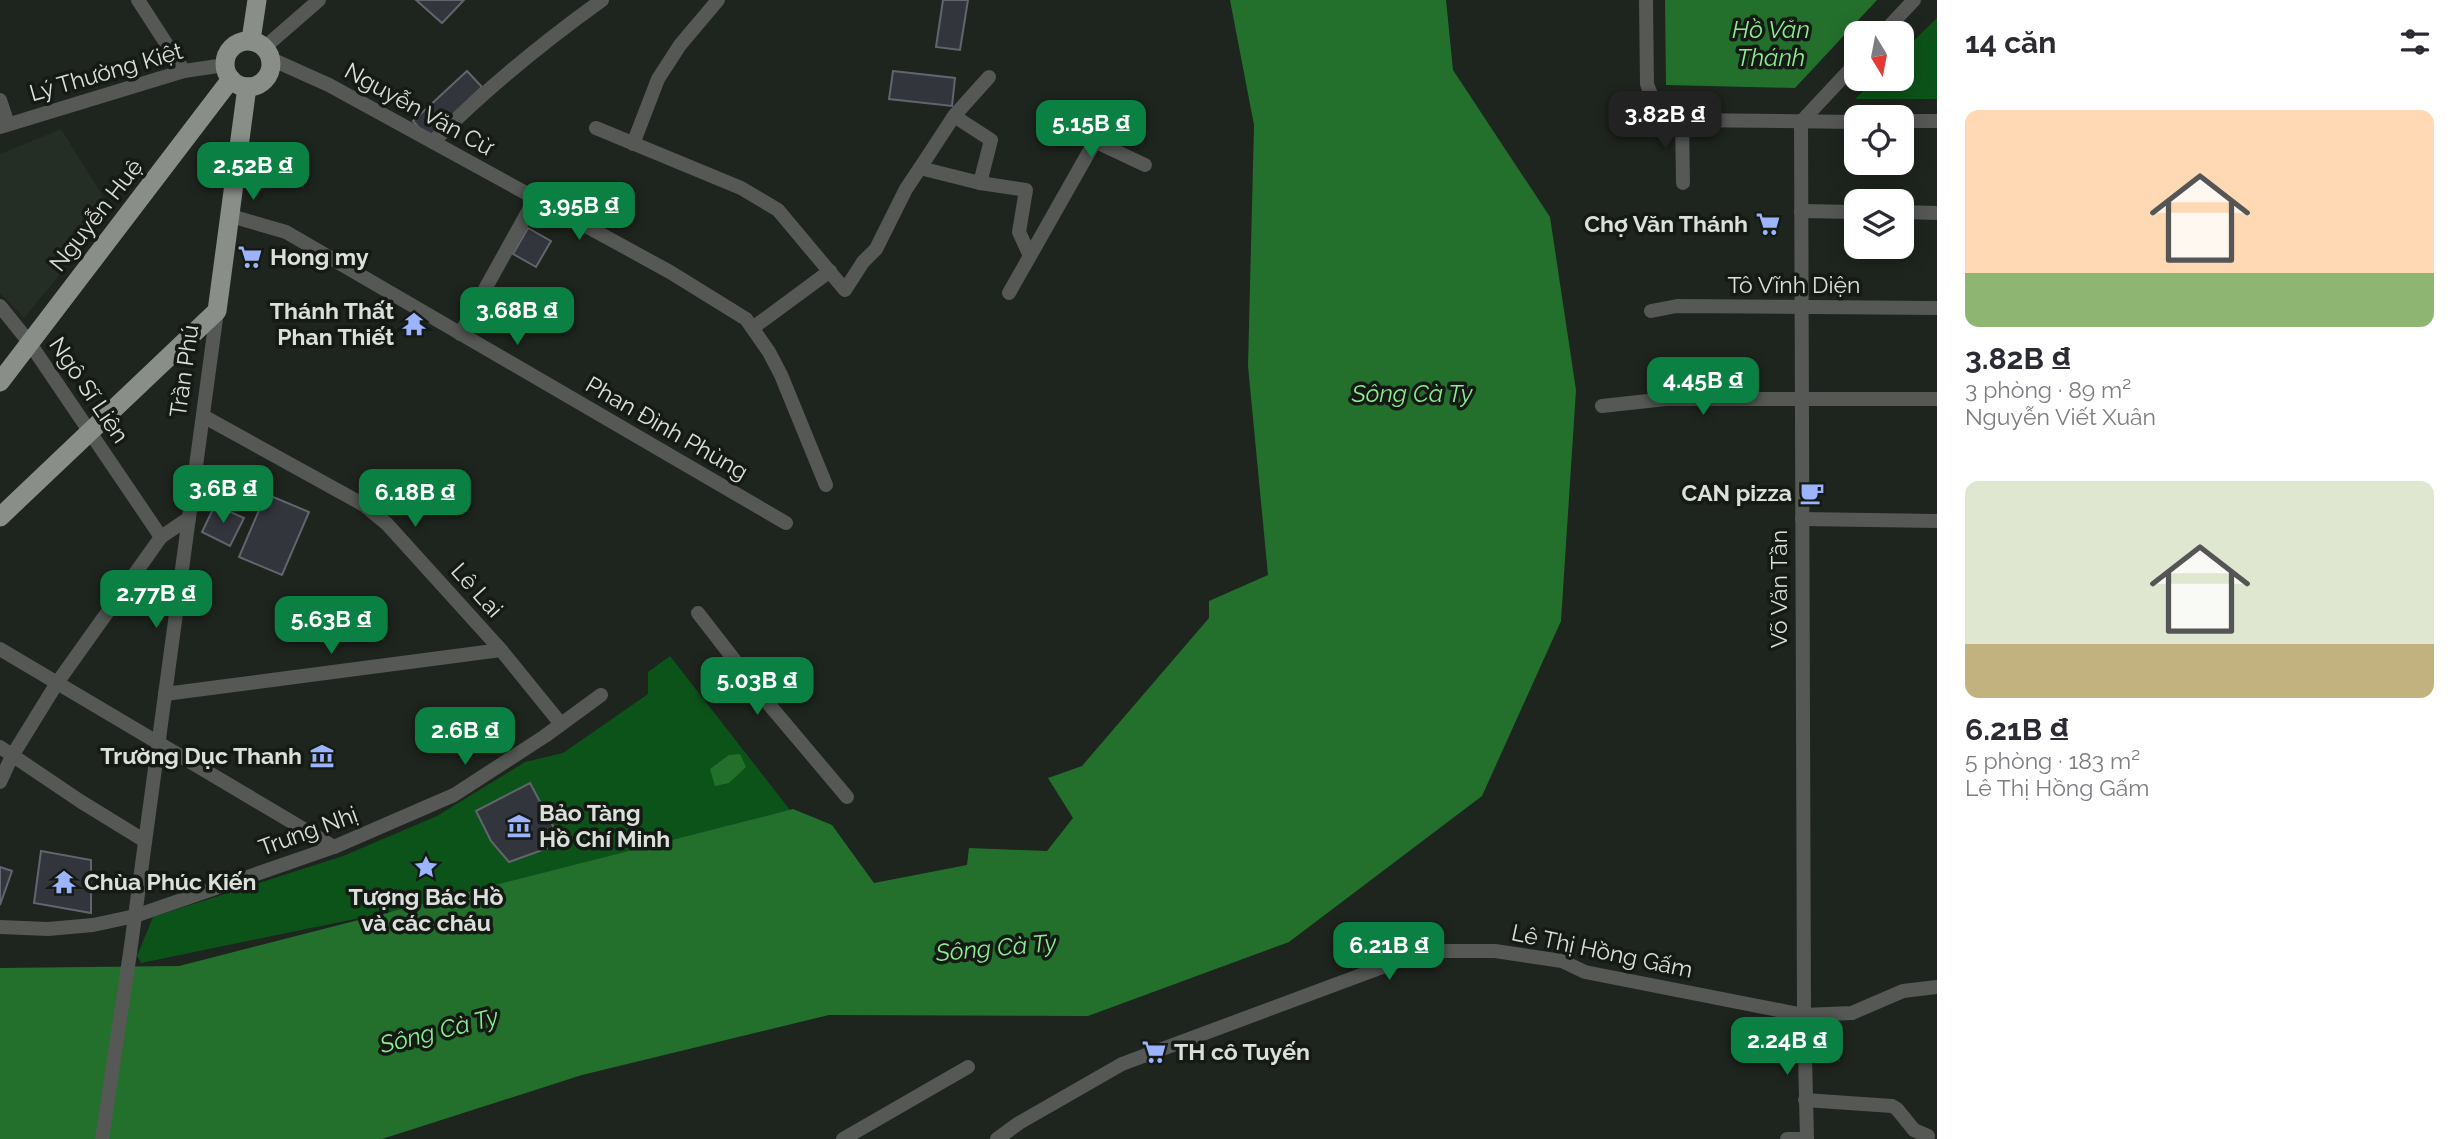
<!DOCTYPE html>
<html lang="vi">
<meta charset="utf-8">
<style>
:root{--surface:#fff;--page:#f7f7f7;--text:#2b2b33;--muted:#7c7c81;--accent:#0b8043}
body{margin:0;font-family:Raleway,sans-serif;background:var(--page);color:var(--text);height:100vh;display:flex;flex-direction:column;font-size:26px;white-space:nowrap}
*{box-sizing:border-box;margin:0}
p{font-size:23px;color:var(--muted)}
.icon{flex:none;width:38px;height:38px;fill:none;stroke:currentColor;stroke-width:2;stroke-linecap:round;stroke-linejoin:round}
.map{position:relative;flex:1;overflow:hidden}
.panel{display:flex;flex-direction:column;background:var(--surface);width:525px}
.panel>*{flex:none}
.needle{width:46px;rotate:170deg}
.tools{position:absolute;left:1844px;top:21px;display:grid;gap:14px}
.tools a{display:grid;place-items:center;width:70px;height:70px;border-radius:14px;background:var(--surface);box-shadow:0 4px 18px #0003;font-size:35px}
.price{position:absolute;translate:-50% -60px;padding:0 16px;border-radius:14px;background:var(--accent);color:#fff;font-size:23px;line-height:46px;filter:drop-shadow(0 2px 4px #0008)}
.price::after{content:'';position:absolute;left:50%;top:42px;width:21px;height:16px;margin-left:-10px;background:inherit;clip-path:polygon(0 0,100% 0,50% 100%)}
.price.current{background:#222;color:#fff}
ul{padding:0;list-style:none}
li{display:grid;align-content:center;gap:14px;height:371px;padding:0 28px}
li span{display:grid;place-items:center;height:217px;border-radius:14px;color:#555}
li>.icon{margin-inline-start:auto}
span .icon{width:126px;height:126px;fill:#fffc;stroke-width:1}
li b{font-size:30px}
h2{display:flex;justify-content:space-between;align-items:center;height:84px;padding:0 28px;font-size:30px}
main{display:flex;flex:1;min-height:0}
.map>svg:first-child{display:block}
</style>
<main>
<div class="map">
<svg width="1937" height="1139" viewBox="0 0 1937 1139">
<rect width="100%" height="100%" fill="#1e241e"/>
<polygon fill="#242e24" points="61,129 107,203 71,261 24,318 0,293 0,154"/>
<g fill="#0c5319">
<polygon points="1937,18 1937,99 1855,99 1876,79 1902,79 1902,52"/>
<polygon points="670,656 790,810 408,908 141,963 137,956 153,917 343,856 437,816 525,762 563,753 648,694 648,672"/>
</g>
<g fill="#23702d">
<polygon points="1230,0 1446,0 1453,70 1550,217 1576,390 1561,621 1482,796 1289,942 1088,1016 829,1015 582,1075 382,1139 0,1139 0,968 179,966 793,809 832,825 874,883 967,865 969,848 1047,851 1073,818 1048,778 1082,766 1209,618 1209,601 1268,575 1248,366 1254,125"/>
<polygon points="1665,0 1877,0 1795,88 1666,85"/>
<polygon points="740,754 746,767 729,783 715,786 710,769 729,755"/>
</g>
<g fill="#33353c" stroke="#62656d" stroke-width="2">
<polygon points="416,0 464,0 442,23"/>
<polygon points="943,0 968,0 960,50 936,47"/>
<polygon points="467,71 482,87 428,138 413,121"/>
<polygon points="893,71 955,78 952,106 889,99"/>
<polygon points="528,228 551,241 536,267 513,254"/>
<polygon points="266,494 309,512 282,575 239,557"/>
<polygon points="215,505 244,518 230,546 202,532"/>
<polygon points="530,783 562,843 509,862 491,841 476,811"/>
<polygon points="41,851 91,860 91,913 34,903"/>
<polygon points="0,867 12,871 0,905"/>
</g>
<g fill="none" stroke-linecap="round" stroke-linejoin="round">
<g stroke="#555855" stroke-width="14">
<polyline points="138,0 184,71"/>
<path d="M1646 0 1647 84C1653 102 1662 117 1682 120L1857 122"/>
<polyline points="1883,33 1914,0"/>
<polyline points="265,47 319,0"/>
<polyline points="271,59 329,85 670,272 746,319 769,352 781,375 826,485"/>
<polyline points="0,100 8,124"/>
<polyline points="954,116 991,140 980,183"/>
<polyline points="1682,120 1683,183"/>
<polyline points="1902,121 1937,121"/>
<polyline points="1054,122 1145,165"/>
<polyline points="0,127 184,71 225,65"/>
<polyline points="596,128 741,188 778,210 845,290 863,262 876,249 906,189 920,168 980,183 1026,190 1019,232 1030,256"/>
<path d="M433 142C485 90 542 43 602 0"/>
<polyline points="633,144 658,79 680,45 718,0"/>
<polyline points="920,168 954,116 989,77"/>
<polyline points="1801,211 1857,212"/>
<polyline points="1902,212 1937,213"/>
<polyline points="231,216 286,232 786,523"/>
<polyline points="1009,293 1094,143"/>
<polyline points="0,306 29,342 161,537"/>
<polyline points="1651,311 1677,306 1937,308"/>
<polyline points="754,327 830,271"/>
<polyline points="460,334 535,199"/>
<polyline points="1602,406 1666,399 1937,399"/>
<polyline points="203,416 364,505 387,524 501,650 561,724"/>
<polyline points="1802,519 1937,521"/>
<polyline points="698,613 767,702 847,797"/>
<polyline points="0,649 334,847"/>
<polyline points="165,694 501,650"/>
<polyline points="0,747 80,801 145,841"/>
<polyline points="0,782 12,756 57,683 161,537 189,518"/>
<polyline points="0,927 48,929 93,925 135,916 334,847 454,795 545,736 601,695"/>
<polyline points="1805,1100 1892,1106 1897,1109 1914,1130 1928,1136"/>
<polyline points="102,1139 130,953 217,311"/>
<polyline points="843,1139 968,1067"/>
<polyline points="997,1139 1019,1123 1122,1064 1404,959 1441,951 1495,951 1562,961 1585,972 1804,1015 1852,1013 1903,991 1937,987"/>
<polyline points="1787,1139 1807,1139"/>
<polyline points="1807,1139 1804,1015 1801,122 1857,62"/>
</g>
<g stroke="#898e89" stroke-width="19">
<polyline points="251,40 257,0"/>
<circle cx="248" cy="64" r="23"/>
<polyline points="0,382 231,79"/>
<polyline points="0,517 217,311 247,87"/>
</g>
</g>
<defs>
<g id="supermarket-bare" transform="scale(1.89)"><path d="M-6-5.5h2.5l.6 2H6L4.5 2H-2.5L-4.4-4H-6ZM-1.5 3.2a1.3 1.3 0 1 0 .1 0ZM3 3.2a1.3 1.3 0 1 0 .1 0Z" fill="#9cb4fd" stroke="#151a15" stroke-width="2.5" paint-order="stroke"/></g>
<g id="temple-bare" transform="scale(1.89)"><path d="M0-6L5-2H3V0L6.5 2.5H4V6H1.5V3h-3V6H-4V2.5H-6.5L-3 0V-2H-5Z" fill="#9cb4fd" stroke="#151a15" stroke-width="2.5" paint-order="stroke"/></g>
<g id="cafe-bare" transform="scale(1.89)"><path d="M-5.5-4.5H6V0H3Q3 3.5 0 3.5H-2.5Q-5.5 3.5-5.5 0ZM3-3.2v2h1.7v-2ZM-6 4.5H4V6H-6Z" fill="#9cb4fd" stroke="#151a15" stroke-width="2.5" paint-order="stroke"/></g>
<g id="museum-bare" transform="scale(1.89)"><path d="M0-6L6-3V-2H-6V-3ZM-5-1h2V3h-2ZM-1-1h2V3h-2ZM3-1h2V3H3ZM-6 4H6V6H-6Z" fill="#9cb4fd" stroke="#151a15" stroke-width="2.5" paint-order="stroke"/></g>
<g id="sight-bare" transform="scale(1.89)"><path d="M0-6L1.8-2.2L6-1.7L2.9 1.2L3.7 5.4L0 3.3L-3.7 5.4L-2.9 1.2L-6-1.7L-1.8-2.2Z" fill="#9cb4fd" stroke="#151a15" stroke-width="2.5" paint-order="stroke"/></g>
</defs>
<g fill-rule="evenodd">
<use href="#supermarket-bare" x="1768" y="224"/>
<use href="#supermarket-bare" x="250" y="257"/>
<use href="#temple-bare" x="414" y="324"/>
<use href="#cafe-bare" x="1812" y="493"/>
<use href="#museum-bare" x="322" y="756"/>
<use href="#museum-bare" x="519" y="826"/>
<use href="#sight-bare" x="426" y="867"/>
<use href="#temple-bare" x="64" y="882"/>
<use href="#supermarket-bare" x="1154" y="1052"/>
</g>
<g text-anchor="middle" stroke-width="7" stroke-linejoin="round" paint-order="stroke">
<g font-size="23" fill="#dce0dc" stroke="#151a15">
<text transform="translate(106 72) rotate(-16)" y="8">Lý Thường Kiệt</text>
<text transform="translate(419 109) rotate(29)" y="8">Nguyễn Văn Cừ</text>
<text transform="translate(96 215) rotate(-52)" y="8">Nguyễn Huệ</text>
<text x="1794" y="293">Tô Vĩnh Diện</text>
<text transform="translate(184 371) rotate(-82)" y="8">Trần Phú</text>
<text transform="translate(89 390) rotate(56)" y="8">Ngô Sĩ Liên</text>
<text transform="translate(667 428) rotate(30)" y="8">Phan Đình Phùng</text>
<text transform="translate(1779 589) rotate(-90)" y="8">Võ Văn Tần</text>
<text transform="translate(477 590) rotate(48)" y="8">Lê Lai</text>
<text transform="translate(308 831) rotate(-20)" y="8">Trưng Nhị</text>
<text transform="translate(1602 951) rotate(12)" y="8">Lê Thị Hồng Gấm</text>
</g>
<g font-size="23" font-weight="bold" fill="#dce0dc" stroke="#151a15" text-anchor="end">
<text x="1748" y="232">Chợ Văn Thánh</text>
<text x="270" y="265" text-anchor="start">Hong my</text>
<text x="394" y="319">Thánh Thất<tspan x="394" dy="26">Phan Thiết</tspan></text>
<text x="1792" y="501">CAN pizza</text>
<text x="302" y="764">Trường Dục Thanh</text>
<text x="539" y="821" text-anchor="start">Bảo Tàng<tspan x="539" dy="26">Hồ Chí Minh</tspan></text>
<text x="84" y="890" text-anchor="start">Chùa Phúc Kiến</text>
<text x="426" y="905" text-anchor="middle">Tượng Bác Hồ<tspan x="426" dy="26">và các cháu</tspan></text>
<text x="1174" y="1060" text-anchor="start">TH cô Tuyến</text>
</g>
<g font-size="24" font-style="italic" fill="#8ced92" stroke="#151a15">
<text x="1771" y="38">Hồ Văn<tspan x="1771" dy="28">Thánh</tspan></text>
<text x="1412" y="402">Sông Cà Ty</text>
<text transform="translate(996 948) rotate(-5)" y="8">Sông Cà Ty</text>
<text transform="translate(439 1031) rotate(-14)" y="8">Sông Cà Ty</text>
</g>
</g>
</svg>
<div class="tools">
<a><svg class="needle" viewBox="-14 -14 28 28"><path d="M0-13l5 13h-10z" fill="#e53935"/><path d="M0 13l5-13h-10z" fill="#7c7c81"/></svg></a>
<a><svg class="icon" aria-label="locate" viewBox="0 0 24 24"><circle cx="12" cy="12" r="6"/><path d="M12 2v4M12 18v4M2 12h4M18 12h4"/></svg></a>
<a><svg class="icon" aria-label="layers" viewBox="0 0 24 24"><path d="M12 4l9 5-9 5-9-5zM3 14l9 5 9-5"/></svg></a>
</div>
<b class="price current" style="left:1665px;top:151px">3.82B ₫</b>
<b class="price" style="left:1091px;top:160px">5.15B ₫</b>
<b class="price" style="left:253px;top:202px">2.52B ₫</b>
<b class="price" style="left:579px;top:242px">3.95B ₫</b>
<b class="price" style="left:517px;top:347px">3.68B ₫</b>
<b class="price" style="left:1703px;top:417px">4.45B ₫</b>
<b class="price" style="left:223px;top:525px">3.6B ₫</b>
<b class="price" style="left:415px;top:529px">6.18B ₫</b>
<b class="price" style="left:156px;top:630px">2.77B ₫</b>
<b class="price" style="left:331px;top:656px">5.63B ₫</b>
<b class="price" style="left:757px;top:717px">5.03B ₫</b>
<b class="price" style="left:465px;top:767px">2.6B ₫</b>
<b class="price" style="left:1389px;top:982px">6.21B ₫</b>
<b class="price" style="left:1787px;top:1077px">2.24B ₫</b>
</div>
<section class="panel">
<h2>14 căn<svg class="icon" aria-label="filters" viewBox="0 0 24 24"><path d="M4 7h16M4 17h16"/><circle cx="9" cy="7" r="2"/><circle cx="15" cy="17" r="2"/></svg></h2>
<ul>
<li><span style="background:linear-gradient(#ffd9b3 75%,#8fb573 0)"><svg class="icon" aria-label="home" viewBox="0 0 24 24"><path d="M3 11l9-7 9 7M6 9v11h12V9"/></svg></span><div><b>3.82B ₫</b><p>3 phòng · 89 m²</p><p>Nguyễn Viết Xuân</p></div></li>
<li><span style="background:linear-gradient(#dfe7d0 75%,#c2b280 0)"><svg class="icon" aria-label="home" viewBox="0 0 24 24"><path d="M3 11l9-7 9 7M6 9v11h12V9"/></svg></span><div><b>6.21B ₫</b><p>5 phòng · 183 m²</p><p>Lê Thị Hồng Gấm</p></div></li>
</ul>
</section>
</main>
